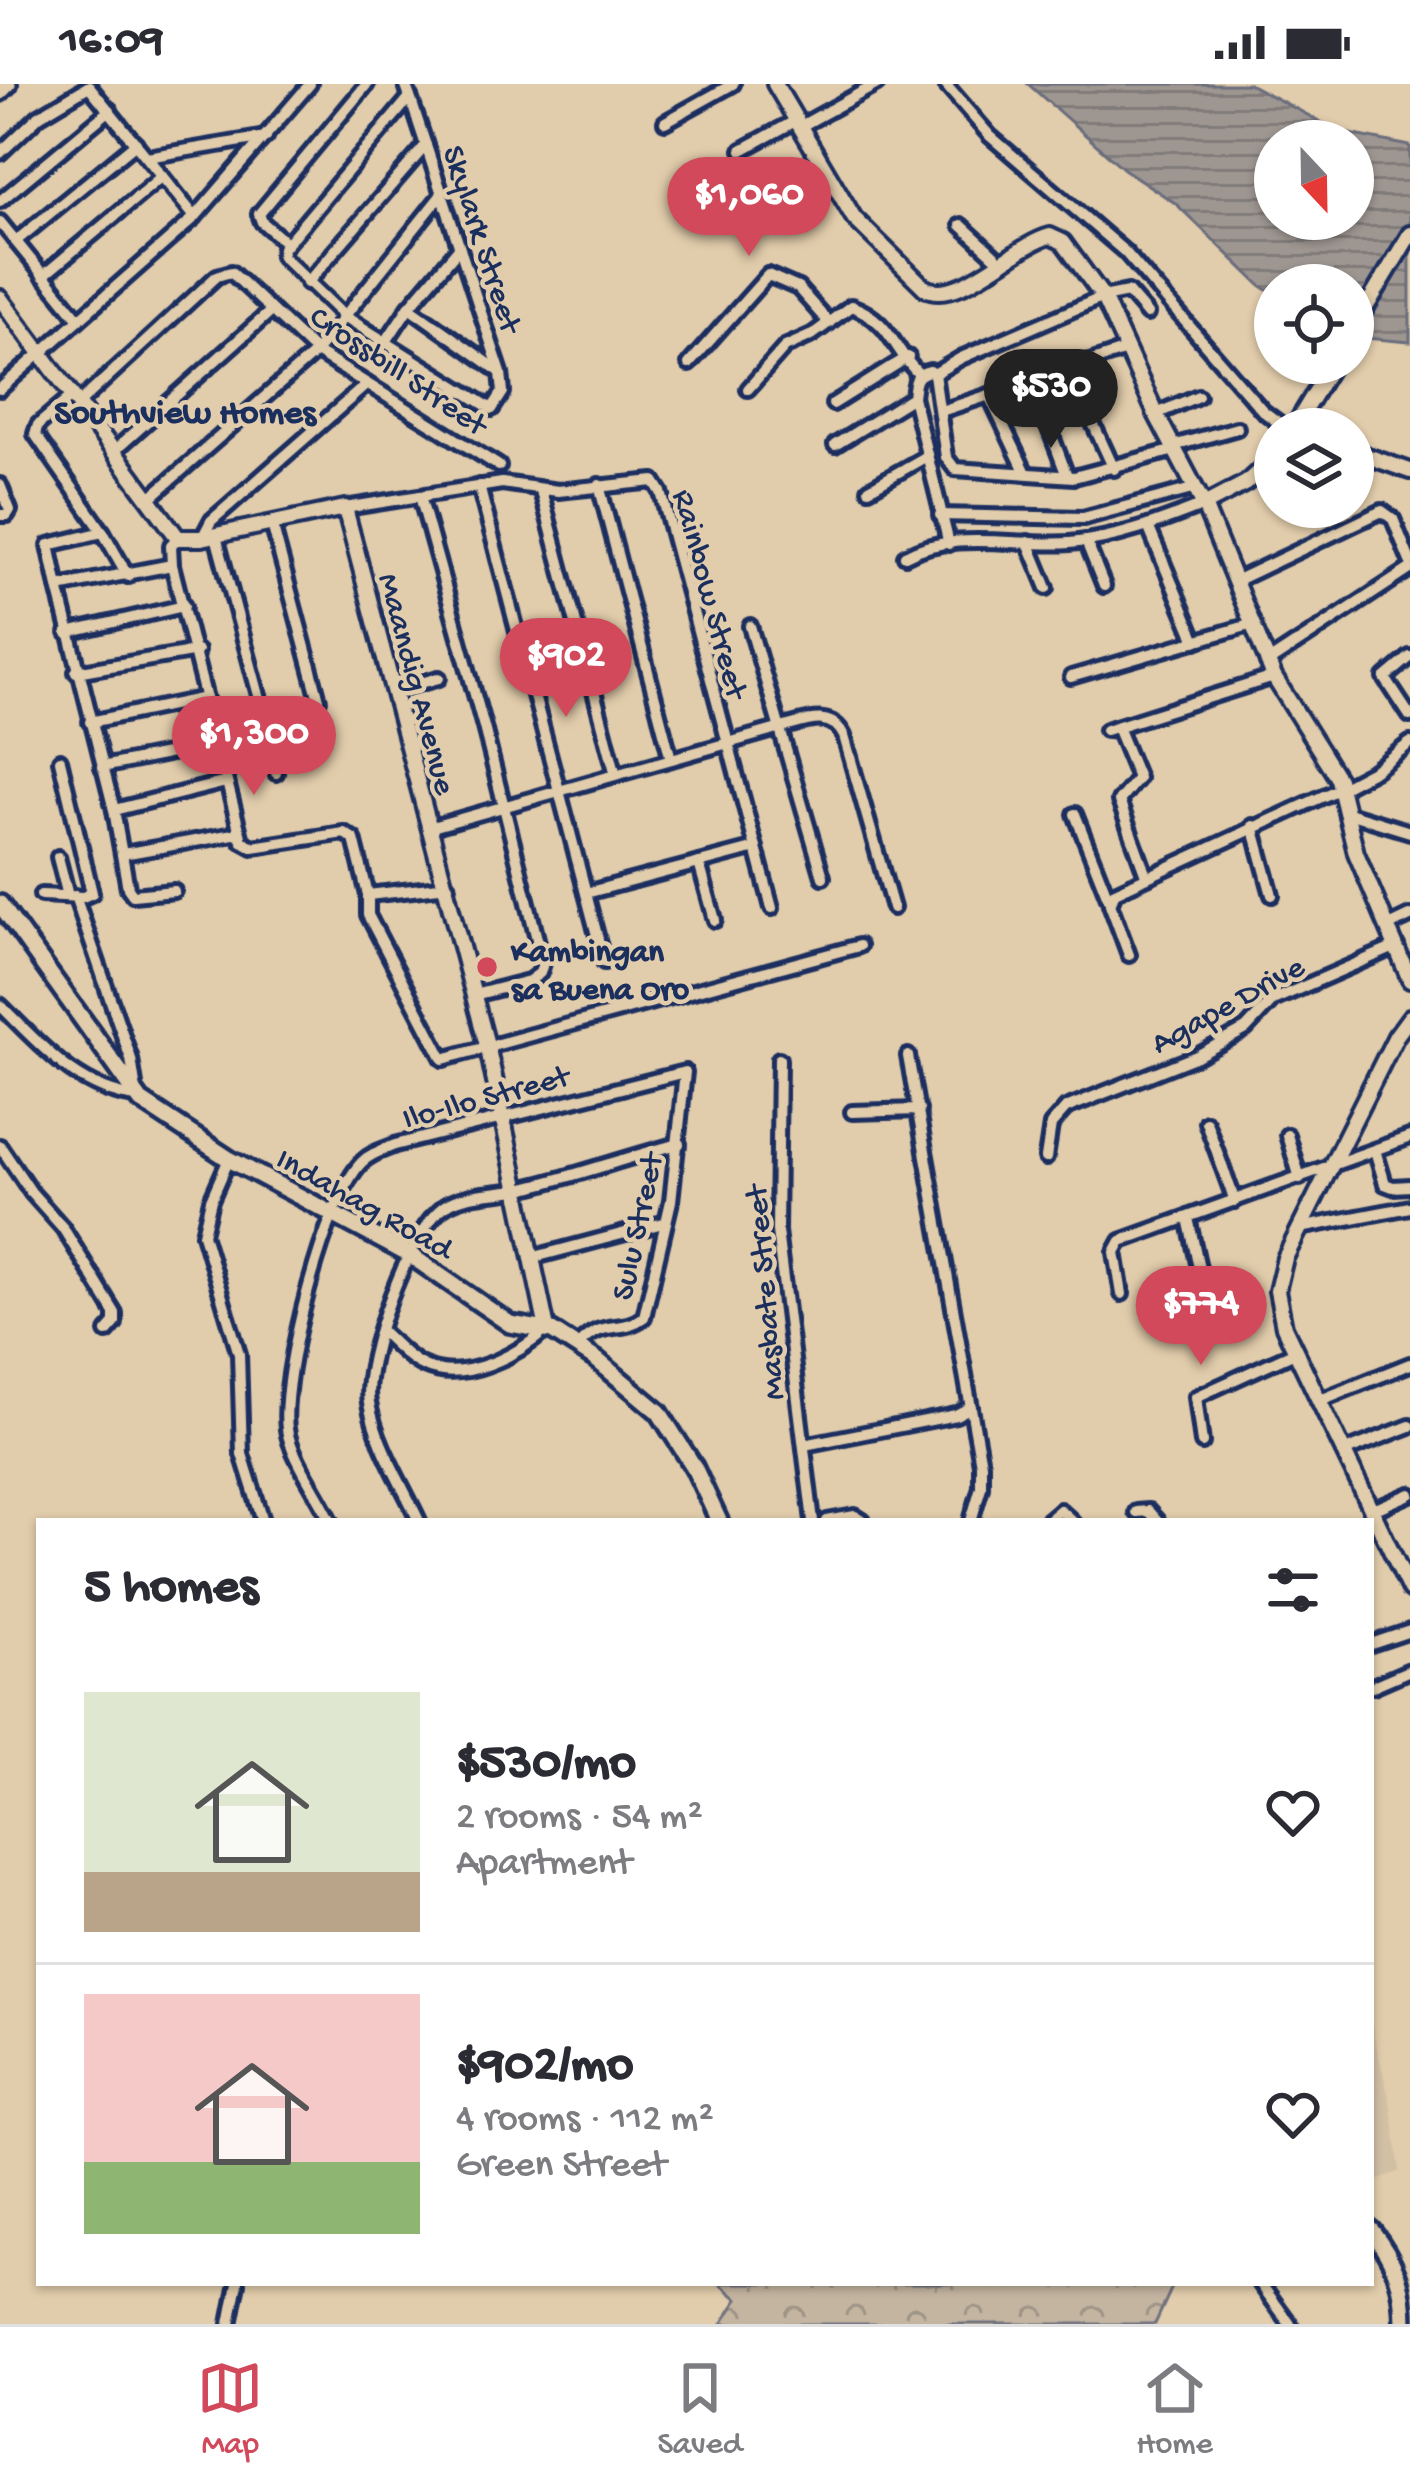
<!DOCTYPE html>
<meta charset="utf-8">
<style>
:root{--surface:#fff;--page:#f2f2f3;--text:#2b2b33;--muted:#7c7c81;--line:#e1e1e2;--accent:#d1495b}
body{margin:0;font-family:"Gochi Hand",sans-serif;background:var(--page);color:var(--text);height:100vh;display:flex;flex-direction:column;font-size:45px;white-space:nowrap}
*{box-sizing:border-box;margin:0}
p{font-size:39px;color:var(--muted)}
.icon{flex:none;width:66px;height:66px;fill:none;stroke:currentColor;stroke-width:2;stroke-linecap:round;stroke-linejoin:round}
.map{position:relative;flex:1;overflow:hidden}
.panel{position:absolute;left:36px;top:1434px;width:1338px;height:768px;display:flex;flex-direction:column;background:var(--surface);border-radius:0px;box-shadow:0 3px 9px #0004}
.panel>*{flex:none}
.needle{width:78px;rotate:158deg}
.buttons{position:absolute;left:1254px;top:36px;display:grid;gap:24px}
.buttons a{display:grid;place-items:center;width:120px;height:120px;border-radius:50%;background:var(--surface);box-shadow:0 3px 9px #0004;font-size:60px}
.price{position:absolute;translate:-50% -102px;padding:0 27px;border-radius:42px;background:var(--accent);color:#fff;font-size:39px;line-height:78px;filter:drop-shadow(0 3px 6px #0008)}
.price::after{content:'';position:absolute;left:50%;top:72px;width:36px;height:27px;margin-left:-18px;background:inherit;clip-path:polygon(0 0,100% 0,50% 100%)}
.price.active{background:#222;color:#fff}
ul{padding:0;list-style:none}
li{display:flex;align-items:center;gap:36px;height:300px;padding:0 48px}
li+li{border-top:3px solid var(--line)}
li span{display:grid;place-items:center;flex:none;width:336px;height:240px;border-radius:0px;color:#555}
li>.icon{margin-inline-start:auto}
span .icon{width:144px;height:144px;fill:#fffc;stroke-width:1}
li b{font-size:51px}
h2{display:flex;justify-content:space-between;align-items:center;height:144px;padding:0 48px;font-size:51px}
.status{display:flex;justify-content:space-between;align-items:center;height:84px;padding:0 60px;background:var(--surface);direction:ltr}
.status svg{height:33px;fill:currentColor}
.tab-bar{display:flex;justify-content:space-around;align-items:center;height:168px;border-top:3px solid var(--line);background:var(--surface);font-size:33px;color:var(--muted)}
.tab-bar a{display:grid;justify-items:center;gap:6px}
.tab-bar .active{color:var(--accent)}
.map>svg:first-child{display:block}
</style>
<div class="status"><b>16:09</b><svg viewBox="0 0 49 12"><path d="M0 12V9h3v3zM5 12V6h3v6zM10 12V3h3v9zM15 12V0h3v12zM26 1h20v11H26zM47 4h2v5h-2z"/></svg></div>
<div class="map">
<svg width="1410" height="2240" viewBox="0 0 1410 2240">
<defs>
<pattern id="forest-crowns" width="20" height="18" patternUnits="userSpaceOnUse" patternTransform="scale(3)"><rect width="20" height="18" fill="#c4b5a0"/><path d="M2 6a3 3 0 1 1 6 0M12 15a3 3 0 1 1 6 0" fill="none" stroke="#9e9486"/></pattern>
<pattern id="water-rules" width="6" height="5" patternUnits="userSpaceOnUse" patternTransform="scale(3)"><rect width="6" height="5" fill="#9e9691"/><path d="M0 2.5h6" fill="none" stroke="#807b7a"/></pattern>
</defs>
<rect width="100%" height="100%" fill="#e1ccab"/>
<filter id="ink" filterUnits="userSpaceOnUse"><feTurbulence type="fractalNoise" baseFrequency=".00833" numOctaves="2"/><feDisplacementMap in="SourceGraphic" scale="24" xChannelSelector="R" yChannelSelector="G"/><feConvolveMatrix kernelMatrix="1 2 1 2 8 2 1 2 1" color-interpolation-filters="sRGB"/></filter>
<g filter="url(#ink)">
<polygon fill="#d2c0a5" points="1371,1939 1391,2023 1400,2087 1371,2099"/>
<polygon fill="url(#forest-crowns)" stroke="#70727f" stroke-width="3" points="719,2199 1174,2199 1155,2240 722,2240 738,2215"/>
<path fill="url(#water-rules)" stroke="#6a6d7d" stroke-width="3" fill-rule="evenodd" d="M1028 0H1249L1340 48 1410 62V258L1353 253V201H1275V211L1260 201 1175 119 1124 85ZM1275 57H1353V135H1275Z"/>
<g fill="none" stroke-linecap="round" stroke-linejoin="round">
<g stroke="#1b2f5e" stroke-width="20">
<g id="minor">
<polyline points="405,0 410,13 501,289 503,308 492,325 344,232 282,172 283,164 410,13"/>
<polyline points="945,0 990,52 1125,168 1263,327 1287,345"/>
<polyline points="665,38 733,0"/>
<polyline points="801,42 877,0"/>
<polyline points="742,66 797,36"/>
<polyline points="0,69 39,32 89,2 195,133"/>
<polyline points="147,73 266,53"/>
<polyline points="0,117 110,26"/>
<polyline points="0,138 79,235"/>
<polyline points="961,141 1000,177"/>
<polyline points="16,157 136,59"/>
<polyline points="286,159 262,138 259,130 367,0"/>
<polyline points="43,192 162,92"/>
<polyline points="307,199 426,61"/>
<polyline points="409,223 499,287"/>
<polyline points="385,259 409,223 459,164"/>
<polyline points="689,280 768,191 798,204 829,239"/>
<polyline points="1068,285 1114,385"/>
<polyline points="934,290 946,373 955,385 1074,393 1175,366"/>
<polyline points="1031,296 1067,392"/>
<polyline points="0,305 195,133 310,0"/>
<path d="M748 305 785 263 812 251 851 222C891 236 895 269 919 290"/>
<polyline points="989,311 1025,387"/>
<polyline points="71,313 38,341 35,350 103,448 128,492"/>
<polyline points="913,313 949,460"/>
<polyline points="833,320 908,273"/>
<polyline points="77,321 217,192 231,188 316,268 499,382"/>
<polyline points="941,327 1126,266"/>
<polyline points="1156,330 1198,312"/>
<path d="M835 361 913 313C915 299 914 290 930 287L934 290 961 274 1103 213 1128 208 1147 230"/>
<polyline points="1173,362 1237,344"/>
<polyline points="113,368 271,227"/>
<polyline points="0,401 10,426 7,431 0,431"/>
<polyline points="599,401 671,675"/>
<polyline points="479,402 604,878"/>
<polyline points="869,405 927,372"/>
<polyline points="541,407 616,691"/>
<polyline points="420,412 484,643 543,879 540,889 529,897 474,911"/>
<polyline points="150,414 316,268 442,110"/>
<polyline points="345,424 502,399 558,407 654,397 661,408 772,824"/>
<polyline points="940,431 1083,434 1196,404"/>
<polyline points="272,440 319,616"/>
<polyline points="1148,442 1196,557"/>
<polyline points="216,452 264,630 276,689"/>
<polyline points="178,454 171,461 172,481 242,757 253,763 344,749 354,755 368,811 448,802"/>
<polyline points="202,454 211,437 367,300"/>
<polyline points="1086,457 1104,502"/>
<polyline points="1028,458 1047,504"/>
<path d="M905 472C954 445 1017 463 1070 459 1117 455 1161 438 1204 421"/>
<polyline points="172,481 58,503 114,726 128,804 133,811 174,807"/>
<polyline points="1235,497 1382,427 1393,435 1410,477"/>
<polyline points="58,503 49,461 103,448"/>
<polyline points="750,542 823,793"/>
<polyline points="67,549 184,522"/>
<polyline points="1410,573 1385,594 1410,632"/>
<polyline points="1267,579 1410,485"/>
<polyline points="76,588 197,567"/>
<polyline points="1071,593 1253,540"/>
<polyline points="395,606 439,594"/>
<polyline points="90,638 206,614"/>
<polyline points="1117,643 1138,694 1119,717 1146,791"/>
<polyline points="1106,646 1274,593"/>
<polyline points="102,683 217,660"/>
<polyline points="114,726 226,698"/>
<polyline points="1348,729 1410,748"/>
<polyline points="1075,730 1109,816"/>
<polyline points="1253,742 1272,811"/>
<path d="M432 743 781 644C805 638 831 625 844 652L893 824"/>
<polyline points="123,770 239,749"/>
<polyline points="58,773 68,812"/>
<polyline points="699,779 715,836"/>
<polyline points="586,809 756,764"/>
<polyline points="41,811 83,813 92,809 60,676"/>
<polyline points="368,811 368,831 443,975 859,862"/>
<polyline points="1387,843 1410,832"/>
<polyline points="1129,871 1110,820 1115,808 1341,704 1375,686 1410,659"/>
<path d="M0 921C39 959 78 1007 137 1013L131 975 75 812"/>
<polyline points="908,972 981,1380 981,1403 971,1437"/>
<polyline points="779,975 777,1147 813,1437"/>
<polyline points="852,1028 919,1026"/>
<polyline points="1206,1038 1235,1117"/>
<polyline points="1287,1051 1300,1094"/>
<polyline points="0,1062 31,1108 63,1144 115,1229 115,1239 107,1248"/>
<polyline points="1375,1066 1385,1100 1393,1103 1410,1102"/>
<polyline points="1046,1074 1051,1041 1066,1024 1197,972 1246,945 1273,916 1397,862"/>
<polyline points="229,1075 211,1116 203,1150 239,1270 242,1370 263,1437"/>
<polyline points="1188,1134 1207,1220"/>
<polyline points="1300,1144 1410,1123"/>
<polyline points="531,1174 663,1139"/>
<polyline points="1122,1210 1115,1168 1121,1157 1410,1053"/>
<path d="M380 1246C393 1258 408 1275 424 1282 464 1300 518 1271 547 1245"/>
<polyline points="1318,1317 1410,1280"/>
<polyline points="1202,1359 1196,1313 1295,1268"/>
<polyline points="804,1361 956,1331 971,1323"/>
<polyline points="1343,1368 1410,1342"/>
<polyline points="1371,1427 1410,1410"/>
<polyline points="1136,1428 1148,1427 1157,1437"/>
<path d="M331 1437C319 1411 290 1371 287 1345 280 1293 325 1115 362 1078 371 1069 383 1066 395 1061L685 988 671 1117 644 1233C620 1251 604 1233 577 1262"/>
<path d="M419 1437C402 1400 376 1360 369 1319 361 1278 411 1139 448 1120 470 1108 497 1110 520 1105 574 1093 626 1073 679 1060"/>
<polyline points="827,1437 855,1432 863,1437"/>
<polyline points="1047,1437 1060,1426 1072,1437"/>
<polyline points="1371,1560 1410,1547"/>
<polyline points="1373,1602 1410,1586"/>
<polyline points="1260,2199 1290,2240"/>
<polyline points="230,2240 238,2199"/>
</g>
</g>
<g stroke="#1b2f5e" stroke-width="22">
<g id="tertiary">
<path d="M775 0 854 134 925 204C960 221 1013 162 1050 152L1063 158 1103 213 1156 330 1204 421 1274 593 1338 695 1356 769 1410 896"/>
<polyline points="0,214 178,454 202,454 345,424 488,965 547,1245"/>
<polyline points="1353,245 1410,150"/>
<polyline points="1293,345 1333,279"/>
<polyline points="1353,367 1410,387"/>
<polyline points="1204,421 1246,399 1275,372"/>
<polyline points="1410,933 1396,952 1285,1174 1277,1207 1284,1243 1410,1506"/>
</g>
</g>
<g stroke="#1b2f5e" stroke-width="24">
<g id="secondary">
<polyline points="0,8 8,0"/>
<polyline points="0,820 141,1017 229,1075 410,1171 510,1240 552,1247 597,1276 659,1328 694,1383 719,1437"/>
<path d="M1371 2146C1395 2176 1404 2201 1404 2240"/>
</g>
</g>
<use href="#minor" stroke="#e1ccab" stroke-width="10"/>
<use href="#tertiary" stroke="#e1ccab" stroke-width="14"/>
<use href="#secondary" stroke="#e1ccab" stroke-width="15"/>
</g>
</g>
<circle fill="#d1495b" stroke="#e1ccab" stroke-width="4.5" cx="487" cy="883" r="12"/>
<g text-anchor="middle" stroke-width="9" stroke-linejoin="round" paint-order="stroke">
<g font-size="33" fill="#1b2f5e" stroke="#e1ccab">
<text transform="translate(485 154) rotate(72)" y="12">Skylark Street</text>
<text transform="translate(400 284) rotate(34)" y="12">Crossbill Street</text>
<text transform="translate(713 509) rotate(75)" y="12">Rainbow Street</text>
<text transform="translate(420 599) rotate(75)" y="12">Maandig Avenue</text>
<text transform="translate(1226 918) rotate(-29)" y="12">Agape Drive</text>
<text transform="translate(485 1010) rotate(-15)" y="12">Ilo-Ilo Street</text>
<text transform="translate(366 1117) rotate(29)" y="12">Indahag Road</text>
<text transform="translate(634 1142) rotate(-78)" y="12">Sulu Street</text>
<text transform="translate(762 1209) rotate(-95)" y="12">Masbate Street</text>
</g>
<g font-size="33" font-weight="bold" fill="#1b2f5e" stroke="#e1ccab" text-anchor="start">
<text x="511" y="876">Kambingan<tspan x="511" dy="38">sa Buena Oro</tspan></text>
</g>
<g font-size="36" font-weight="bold" fill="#1b2f5e" stroke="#e1ccab">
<text x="185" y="338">Southview Homes</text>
</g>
</g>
</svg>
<div class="buttons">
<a><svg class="needle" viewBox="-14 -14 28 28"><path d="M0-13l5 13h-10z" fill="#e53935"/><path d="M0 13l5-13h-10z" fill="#7c7c81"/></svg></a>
<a><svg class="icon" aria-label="locate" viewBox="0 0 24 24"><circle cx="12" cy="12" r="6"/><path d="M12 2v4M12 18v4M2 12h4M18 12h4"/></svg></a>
<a><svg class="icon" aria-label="layers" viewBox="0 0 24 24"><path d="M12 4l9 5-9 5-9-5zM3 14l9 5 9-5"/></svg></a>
</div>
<b class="price" style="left:749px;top:175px">$1,060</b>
<b class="price active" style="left:1051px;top:367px">$530</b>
<b class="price" style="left:566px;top:636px">$902</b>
<b class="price" style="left:254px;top:714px">$1,300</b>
<b class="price" style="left:1201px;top:1284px">$774</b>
<section class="panel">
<h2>5 homes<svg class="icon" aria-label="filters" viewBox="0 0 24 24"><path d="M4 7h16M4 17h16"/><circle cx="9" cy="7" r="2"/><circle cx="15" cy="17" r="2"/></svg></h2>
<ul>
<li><span style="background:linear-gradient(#dfe7d0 75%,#b9a48a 0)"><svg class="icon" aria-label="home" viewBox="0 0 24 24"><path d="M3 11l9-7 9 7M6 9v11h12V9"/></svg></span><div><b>$530/mo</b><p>2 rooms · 54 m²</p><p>Apartment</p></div><svg class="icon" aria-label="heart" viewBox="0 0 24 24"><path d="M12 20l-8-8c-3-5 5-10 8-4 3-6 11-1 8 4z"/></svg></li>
<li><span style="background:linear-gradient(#f6c9c9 70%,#8fb573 0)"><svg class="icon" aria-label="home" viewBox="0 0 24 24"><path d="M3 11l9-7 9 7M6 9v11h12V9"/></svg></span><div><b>$902/mo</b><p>4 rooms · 112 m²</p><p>Green Street</p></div><svg class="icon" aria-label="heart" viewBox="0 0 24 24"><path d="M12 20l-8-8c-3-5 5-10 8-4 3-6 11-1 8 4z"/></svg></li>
</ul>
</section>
</div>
<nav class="tab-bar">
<a class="active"><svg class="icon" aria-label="map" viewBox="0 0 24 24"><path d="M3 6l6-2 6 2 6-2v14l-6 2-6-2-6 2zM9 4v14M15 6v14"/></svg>Map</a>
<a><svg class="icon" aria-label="saved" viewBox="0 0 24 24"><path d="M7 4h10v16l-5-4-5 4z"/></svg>Saved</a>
<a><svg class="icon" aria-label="home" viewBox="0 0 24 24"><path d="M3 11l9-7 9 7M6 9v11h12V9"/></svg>Home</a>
</nav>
